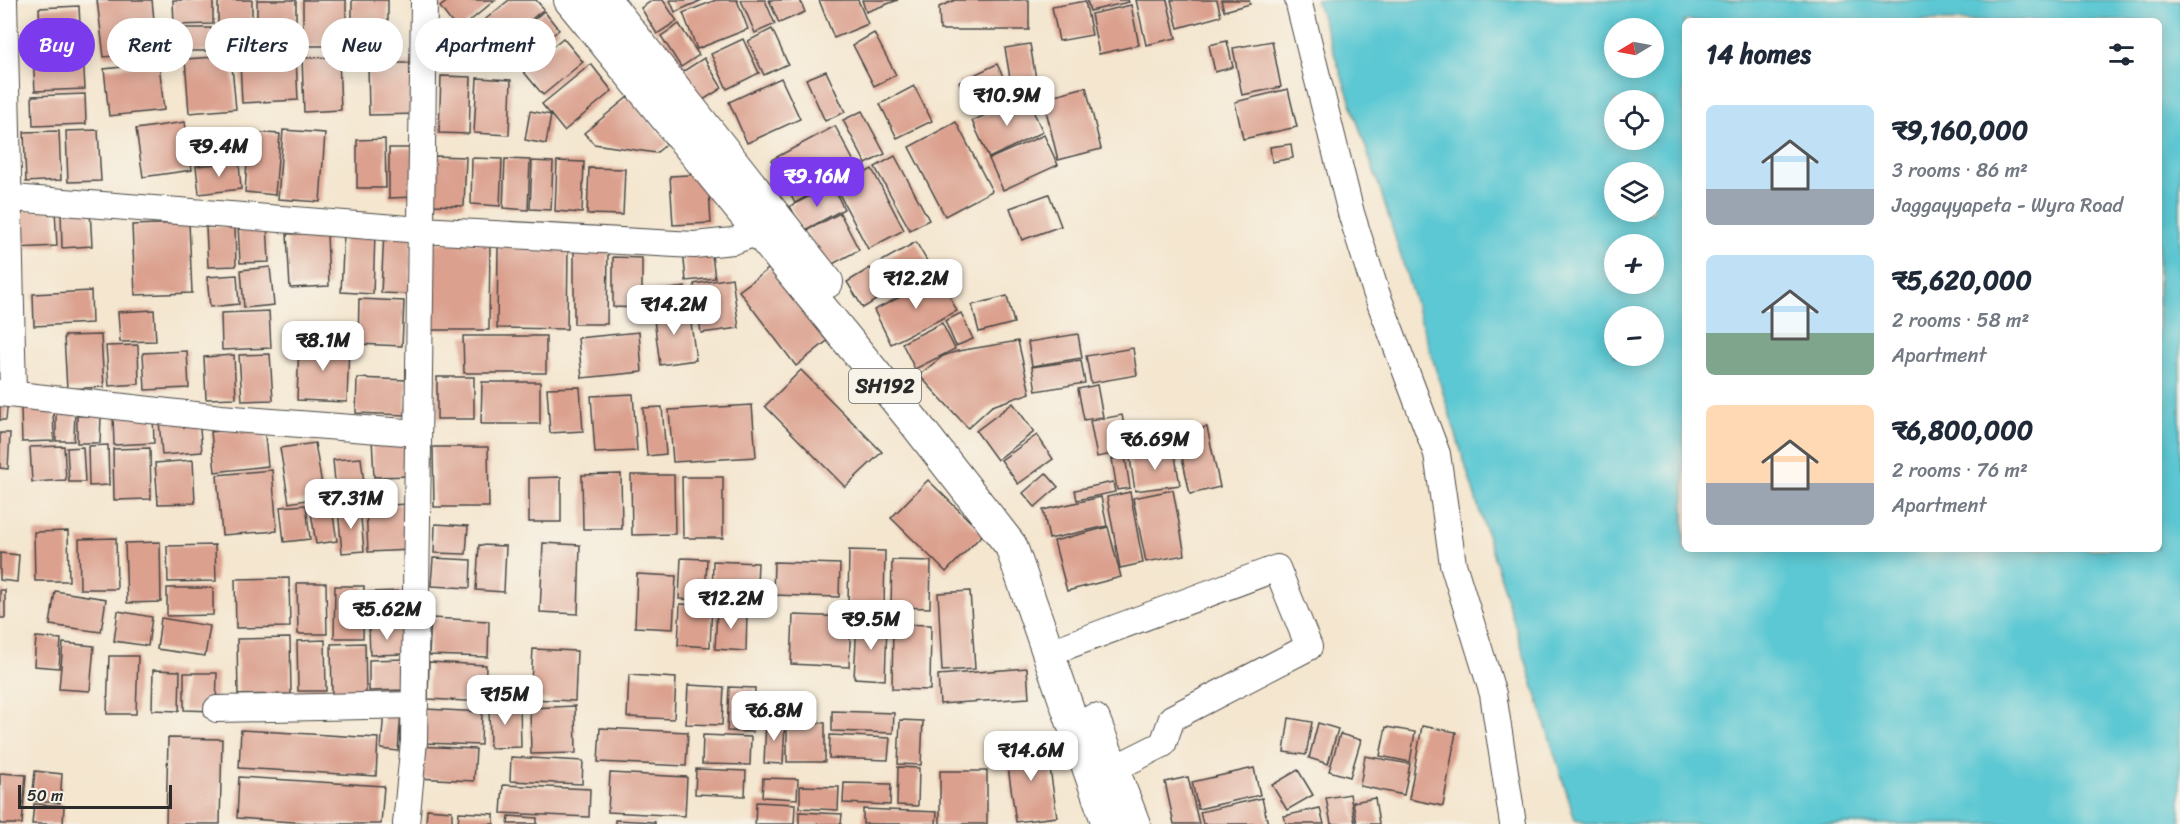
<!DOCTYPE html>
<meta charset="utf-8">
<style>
:root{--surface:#fff;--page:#f6f6f7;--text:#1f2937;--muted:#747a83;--accent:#7c3aed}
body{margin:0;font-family:Sriracha,sans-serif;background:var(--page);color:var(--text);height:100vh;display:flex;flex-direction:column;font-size:22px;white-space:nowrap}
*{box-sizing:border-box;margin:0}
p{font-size:20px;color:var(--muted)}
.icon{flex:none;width:33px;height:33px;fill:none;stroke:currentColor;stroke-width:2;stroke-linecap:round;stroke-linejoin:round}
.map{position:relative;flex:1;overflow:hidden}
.details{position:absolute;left:1682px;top:18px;width:480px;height:534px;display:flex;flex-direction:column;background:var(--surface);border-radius:9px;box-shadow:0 3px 15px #0003}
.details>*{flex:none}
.guide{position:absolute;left:18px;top:18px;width:570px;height:54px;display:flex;gap:12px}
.needle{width:39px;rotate:260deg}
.fabs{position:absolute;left:1604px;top:18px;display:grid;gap:12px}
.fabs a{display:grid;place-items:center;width:60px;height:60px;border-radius:50%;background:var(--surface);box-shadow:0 3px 15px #0003;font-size:30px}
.scale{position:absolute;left:18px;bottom:15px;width:154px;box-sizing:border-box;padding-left:6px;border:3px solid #2b2b2b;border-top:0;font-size:16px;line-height:21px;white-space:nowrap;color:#2b2b2b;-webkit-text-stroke:4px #f7f3e8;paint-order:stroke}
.price{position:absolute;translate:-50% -51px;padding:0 14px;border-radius:12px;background:#fff;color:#222;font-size:20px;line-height:39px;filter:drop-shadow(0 2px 3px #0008)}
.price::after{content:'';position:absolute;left:50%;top:36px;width:18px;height:14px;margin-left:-9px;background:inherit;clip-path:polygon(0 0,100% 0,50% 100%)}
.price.selected{background:var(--accent);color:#fff}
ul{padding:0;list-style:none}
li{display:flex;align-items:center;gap:18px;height:150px;padding:0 24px}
li span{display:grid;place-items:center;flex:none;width:168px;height:120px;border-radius:9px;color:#555}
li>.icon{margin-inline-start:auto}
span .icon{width:72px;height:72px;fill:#fffc;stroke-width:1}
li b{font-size:26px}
h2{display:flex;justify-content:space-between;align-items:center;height:72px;padding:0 24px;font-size:26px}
.chip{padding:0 21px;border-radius:27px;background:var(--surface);box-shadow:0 3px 15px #0003;font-size:21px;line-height:54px}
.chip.selected{background:var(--accent);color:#fff}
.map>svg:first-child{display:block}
</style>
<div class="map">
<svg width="2180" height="824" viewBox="0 0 2180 824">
<rect width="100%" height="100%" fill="#f7f3e8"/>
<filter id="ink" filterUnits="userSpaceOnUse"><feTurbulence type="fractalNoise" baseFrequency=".0167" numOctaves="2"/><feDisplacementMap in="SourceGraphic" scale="12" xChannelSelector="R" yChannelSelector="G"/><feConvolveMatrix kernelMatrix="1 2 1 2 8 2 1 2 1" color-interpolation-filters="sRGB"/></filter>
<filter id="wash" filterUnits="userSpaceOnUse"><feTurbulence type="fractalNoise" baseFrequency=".008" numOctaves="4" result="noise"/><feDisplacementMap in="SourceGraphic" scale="24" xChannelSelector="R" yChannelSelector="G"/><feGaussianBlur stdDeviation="1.35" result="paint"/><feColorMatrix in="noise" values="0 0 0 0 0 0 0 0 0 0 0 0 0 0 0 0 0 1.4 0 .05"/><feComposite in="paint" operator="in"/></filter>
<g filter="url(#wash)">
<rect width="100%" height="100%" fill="#f4e6cf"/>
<path fill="#5cc8d3" stroke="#447a7f" stroke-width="1.5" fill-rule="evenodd" d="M1316 0H2180V824H1590L1575 820 1381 192ZM1684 21H2158V549H1684ZM1614 28H1653V68H1614ZM1614 100H1653V140H1614ZM1614 172H1653V212H1614ZM1614 244H1653V284H1614ZM1614 316H1653V356H1614Z"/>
<g id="blocks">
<g fill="#dba08e">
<polygon points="97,0 152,0 157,51 104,57"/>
<polygon points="173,0 213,0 213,24 174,25"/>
<rect x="218" y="0" width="34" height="49"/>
<rect x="257" y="0" width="39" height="48"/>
<rect x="303" y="0" width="43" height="46"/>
<rect x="352" y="0" width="36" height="49"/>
<polygon points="449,0 495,0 458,31 440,7"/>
<polygon points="509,0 536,0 544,9 494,50 476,27"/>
<polygon points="653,0 663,0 677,21 657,34 641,8"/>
<polygon points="670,0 702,0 675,12"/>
<polygon points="716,0 737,0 748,29 697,49 683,13"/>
<polygon points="741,0 765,0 775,24 755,33"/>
<polygon points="769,0 800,0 805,12 779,23"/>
<polygon points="819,0 858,0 868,24 834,38"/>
<polygon points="862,0 898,0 866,12"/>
<polygon points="955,0 1029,0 1029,30 940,30 939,7"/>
<polygon points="1087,0 1128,0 1129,2 1090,11"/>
<polygon points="1136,0 1167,0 1176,38 1146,45"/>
<polygon points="1171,0 1217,0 1221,16 1178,28"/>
<polygon points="1221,0 1249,0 1250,4 1224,11"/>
<polygon points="1085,1 1092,35 1059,41 1052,7"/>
<polygon points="1131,5 1139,45 1099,54 1091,14"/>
<polygon points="79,6 81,47 41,48 39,8"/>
<polygon points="544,11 559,30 511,68 497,50"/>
<polygon points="679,24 699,55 681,67 661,36"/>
<rect x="174" y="28" width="37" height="23"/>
<polygon points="772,29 788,64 764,75 748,41"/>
<polygon points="874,33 896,75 874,86 853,45"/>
<polygon points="563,38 583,62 543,95 523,71"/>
<polygon points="743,39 759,73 727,89 711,54"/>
<polygon points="1227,41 1233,67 1215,72 1209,45"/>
<polygon points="1272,41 1281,87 1242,95 1233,48"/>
<polygon points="1030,44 1036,79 1011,84 1005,48"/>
<polygon points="83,52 85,89 35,91 33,55"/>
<polygon points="231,56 236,109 189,113 185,59"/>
<polygon points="339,57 341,110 304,112 302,58"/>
<polygon points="296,58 298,100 242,103 240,61"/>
<polygon points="704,58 722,88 700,102 682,72"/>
<polygon points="159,63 164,110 109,116 104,69"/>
<polygon points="368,63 419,63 420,114 369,115"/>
<polygon points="591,64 612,91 564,131 542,104"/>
<polygon points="997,64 1010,91 971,109 959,82"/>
<polygon points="826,71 845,112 825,121 806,79"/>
<polygon points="441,76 471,77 469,134 439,133"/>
<polygon points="477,78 511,80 509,135 474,133"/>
<polygon points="781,78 800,119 747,143 729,102"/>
<polygon points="914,86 932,121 897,138 880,104"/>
<polygon points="1086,87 1101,149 1058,160 1043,98"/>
<polygon points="1288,89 1297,127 1243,139 1235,102"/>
<polygon points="85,94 86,124 33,126 32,96"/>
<polygon points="629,96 667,144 656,153 594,144 584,133"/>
<polygon points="1026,96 1043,132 989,158 972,121"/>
<polygon points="530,111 551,115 546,144 525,140"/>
<polygon points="862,111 885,154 866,164 843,120"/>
<polygon points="185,122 192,170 143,177 136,129"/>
<polygon points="956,122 992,191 945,216 909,147"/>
<polygon points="835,126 858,169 795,203 771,160"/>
<polygon points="98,130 101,181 68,182 66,131"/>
<polygon points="283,130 325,133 320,202 278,199"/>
<polygon points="59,131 61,180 26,182 24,132"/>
<polygon points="249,132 280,134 275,195 245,192"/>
<polygon points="1044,135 1058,165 1003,190 989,159"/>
<polygon points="385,139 386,188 357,188 357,140"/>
<polygon points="1291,144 1293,158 1272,162 1270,147"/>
<polygon points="389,148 414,148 415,197 389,198"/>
<polygon points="433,156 466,157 464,206 432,205"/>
<polygon points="895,156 929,220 910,230 875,167"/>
<polygon points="472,158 502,159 500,206 471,204"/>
<polygon points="505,159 530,160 528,210 503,208"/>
<polygon points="532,161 553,162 551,210 530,209"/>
<polygon points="557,161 584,162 582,213 555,211"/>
<polygon points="239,162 241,189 199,194 196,166"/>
<polygon points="589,168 625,169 623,215 587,214"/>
<polygon points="872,169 904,230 868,249 836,188"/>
<polygon points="708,174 711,223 673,225 670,176"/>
<polygon points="832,185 844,209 803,231 790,206"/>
<polygon points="1049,194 1061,226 1022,240 1010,208"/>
<polygon points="55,210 57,246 18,248 16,211"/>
<polygon points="90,210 92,246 62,248 61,211"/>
<polygon points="840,213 859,250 825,268 806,231"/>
<polygon points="189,223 192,293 135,295 132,225"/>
<polygon points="267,223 269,262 240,263 238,224"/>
<polygon points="235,226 236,266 208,267 206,227"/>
<polygon points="344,232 375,233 373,294 341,292"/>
<polygon points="384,232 412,233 410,294 381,293"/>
<polygon points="327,233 329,286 290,288 287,234"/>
<polygon points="430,242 490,243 489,330 429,330"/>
<polygon points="916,242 935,275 894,298 875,265"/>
<polygon points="498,246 568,247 567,329 497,328"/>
<polygon points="711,247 715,278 686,281 683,250"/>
<polygon points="574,250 608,250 607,324 574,324"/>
<polygon points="613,257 642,258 642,308 613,307"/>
<polygon points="270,267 274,305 244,308 241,270"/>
<polygon points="771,267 827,341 796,366 739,291"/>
<polygon points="870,268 886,294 863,308 847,282"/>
<polygon points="237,275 239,304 210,307 207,277"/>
<polygon points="940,277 957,311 891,344 874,310"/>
<polygon points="732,278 739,328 701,333 694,284"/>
<polygon points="685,287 687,303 648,308 646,292"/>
<polygon points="91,291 92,323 34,326 33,294"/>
<polygon points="1007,296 1014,323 979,332 972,305"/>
<polygon points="359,299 404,301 402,346 358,344"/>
<polygon points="689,308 696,360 660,365 653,312"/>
<polygon points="154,310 156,341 120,342 118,312"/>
<polygon points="269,311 271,348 222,350 221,313"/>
<polygon points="961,313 973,339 956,346 945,321"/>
<polygon points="942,323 955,349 915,369 902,343"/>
<polygon points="639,332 642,372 582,378 578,338"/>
<polygon points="1078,334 1082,358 1032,366 1028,342"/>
<polygon points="101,335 104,387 67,389 64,336"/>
<polygon points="463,336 546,336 546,373 464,373"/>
<polygon points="1018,341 1030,393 992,406 968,428 919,375 943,356 958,351"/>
<polygon points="299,342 349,344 347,402 297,400"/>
<polygon points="138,345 139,384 109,386 106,346"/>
<polygon points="1133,348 1137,375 1091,383 1086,356"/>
<polygon points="187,351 189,388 145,390 143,353"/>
<polygon points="270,354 273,400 242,401 239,355"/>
<polygon points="234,355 236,398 206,399 204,357"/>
<polygon points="1081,360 1085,383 1036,391 1032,367"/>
<polygon points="801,370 882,452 845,487 765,406"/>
<rect x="437" y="377" width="37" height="42"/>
<polygon points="357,378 407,380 405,415 356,413"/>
<polygon points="482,382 540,382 540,424 481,424"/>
<polygon points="1097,385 1103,417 1084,420 1078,389"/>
<polygon points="580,387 583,431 550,433 547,388"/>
<polygon points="633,394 637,451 595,453 591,396"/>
<polygon points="0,397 8,398 6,420 0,420"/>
<polygon points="1013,403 1034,432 997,460 976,431"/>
<polygon points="752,405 756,457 673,462 669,410"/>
<polygon points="53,407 54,441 22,442 21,408"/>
<polygon points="662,407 666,454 647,456 643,408"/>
<polygon points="56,410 75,410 74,441 56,441"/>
<polygon points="153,415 154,443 114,445 113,416"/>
<polygon points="1122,415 1129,451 1097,457 1090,421"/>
<polygon points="77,416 101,416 100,443 77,443"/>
<polygon points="199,417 202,452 162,455 159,421"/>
<polygon points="264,426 268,466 215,472 211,432"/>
<polygon points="1207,427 1220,487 1190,494 1177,434"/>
<polygon points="0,433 10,433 8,469 0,468"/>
<polygon points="1037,435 1053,459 1018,484 1001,460"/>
<polygon points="410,437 412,476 374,477 372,439"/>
<polygon points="315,443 324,497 289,503 280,448"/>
<polygon points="108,445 109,485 89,486 88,446"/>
<polygon points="64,446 66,480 32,482 30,447"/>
<polygon points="83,447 85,482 69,482 67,448"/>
<polygon points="433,447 488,447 489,507 434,507"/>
<polygon points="150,448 151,499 114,500 113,449"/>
<polygon points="1174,451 1180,485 1135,491 1130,458"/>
<polygon points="1125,457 1130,488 1117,490 1112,459"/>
<polygon points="361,458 366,500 337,503 333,460"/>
<polygon points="193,460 195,503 158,504 155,463"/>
<polygon points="272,470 277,531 222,535 217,475"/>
<polygon points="1046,473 1058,487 1035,507 1023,493"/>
<polygon points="621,474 622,529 583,529 582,475"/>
<polygon points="631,475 674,475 675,534 632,535"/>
<polygon points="561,477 561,522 529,522 529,478"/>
<polygon points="682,477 723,477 723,538 683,538"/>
<polygon points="928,480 983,534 946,572 891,518"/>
<polygon points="1113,482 1115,492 1077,500 1075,490"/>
<polygon points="1173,490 1185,555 1146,562 1133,498"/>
<polygon points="1130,492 1143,563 1120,568 1107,497"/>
<polygon points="1101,497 1107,526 1049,539 1043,510"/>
<polygon points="331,502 337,541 316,544 310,506"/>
<polygon points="410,504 411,550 368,552 366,506"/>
<polygon points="306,505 310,539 284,542 280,507"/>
<polygon points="360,507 364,551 342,553 338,509"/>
<polygon points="435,524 468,526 466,554 434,553"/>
<polygon points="1108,527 1121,577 1067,591 1054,541"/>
<polygon points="68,531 69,581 35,581 34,532"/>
<polygon points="116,538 117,589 80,589 79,539"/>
<polygon points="160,542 161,602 127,603 125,543"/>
<polygon points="543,543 580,545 578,614 540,612"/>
<polygon points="215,545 216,581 168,582 167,546"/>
<polygon points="479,545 506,546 504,592 476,590"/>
<polygon points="849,550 885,551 884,605 848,605"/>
<polygon points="0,553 19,555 17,582 0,580"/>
<polygon points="433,558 471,560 470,588 431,586"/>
<polygon points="681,558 707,559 705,600 679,599"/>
<polygon points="892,560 931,561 930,608 891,607"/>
<polygon points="713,561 758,563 756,604 712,601"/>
<polygon points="774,562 840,564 839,597 773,595"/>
<polygon points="637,574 676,576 673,629 635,627"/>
<polygon points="289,578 290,627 236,628 235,579"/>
<polygon points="297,583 326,583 327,634 298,634"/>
<polygon points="335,586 364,586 363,638 334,638"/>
<polygon points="167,588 213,588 213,615 167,616"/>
<rect x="0" y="590" width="5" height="28"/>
<polygon points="55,591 106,599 101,632 50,625"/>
<polygon points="404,591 405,625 368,625 367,592"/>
<polygon points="970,591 975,669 942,671 938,593"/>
<polygon points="680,604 712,606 710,647 678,645"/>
<polygon points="717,610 747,611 746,651 715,649"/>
<polygon points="118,611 152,617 148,646 114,641"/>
<polygon points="793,615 851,617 849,667 791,664"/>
<polygon points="161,618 210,626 205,656 157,649"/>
<polygon points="431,618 489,621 488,657 429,655"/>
<polygon points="857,622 887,624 885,680 854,678"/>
<polygon points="893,624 931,625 930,690 892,689"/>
<polygon points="405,627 405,654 370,655 369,628"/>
<polygon points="36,637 61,639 59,668 34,666"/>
<polygon points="290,638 291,694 238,695 237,639"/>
<polygon points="325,640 326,691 298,691 297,641"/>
<polygon points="63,643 94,646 90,691 59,689"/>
<polygon points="365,643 366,694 332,695 331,644"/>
<polygon points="533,649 577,651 575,701 530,699"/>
<polygon points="109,656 138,656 136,714 107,714"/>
<polygon points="405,659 406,690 369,691 369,660"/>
<polygon points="429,662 486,665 485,702 428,699"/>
<polygon points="1027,668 1029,698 940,704 938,675"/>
<polygon points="153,670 180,671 179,711 152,710"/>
<polygon points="184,673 217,673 216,711 184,710"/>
<polygon points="629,675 676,678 674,719 627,717"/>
<polygon points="688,685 724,687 722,725 686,724"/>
<polygon points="729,687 755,688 753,732 727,731"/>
<polygon points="520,705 521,747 490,748 489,706"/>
<polygon points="575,706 576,753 531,754 530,708"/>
<polygon points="425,709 482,712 481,745 424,743"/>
<polygon points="384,710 401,712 398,751 381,749"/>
<polygon points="832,711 894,713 893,733 832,731"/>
<polygon points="1289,718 1312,722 1306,755 1284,752"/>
<polygon points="900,720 923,721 921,765 898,764"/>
<polygon points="766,721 785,722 783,764 764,763"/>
<polygon points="787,722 825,723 825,762 787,762"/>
<polygon points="1318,723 1338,729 1328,764 1309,758"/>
<polygon points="1422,726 1456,732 1443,806 1409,799"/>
<polygon points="1386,727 1415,732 1410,762 1380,756"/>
<polygon points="600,728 688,732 686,766 598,762"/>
<polygon points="241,730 378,738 376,776 239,768"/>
<polygon points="1340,734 1361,740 1350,777 1329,771"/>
<polygon points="703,735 751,737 750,765 702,764"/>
<polygon points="830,735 890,738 888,760 829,758"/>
<polygon points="168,738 222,739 220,824 166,824"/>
<polygon points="1046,741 1057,817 1016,822 1005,747"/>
<polygon points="418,746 476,749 474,781 417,778"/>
<polygon points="1365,756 1410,764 1404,795 1360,786"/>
<polygon points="511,757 583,761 582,784 510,781"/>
<polygon points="898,767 919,768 918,806 897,805"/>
<polygon points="1254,768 1260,795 1198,809 1192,782"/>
<polygon points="696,769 746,771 745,796 695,794"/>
<polygon points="1298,770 1313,795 1287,810 1272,785"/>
<polygon points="35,771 62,774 60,803 32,801"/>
<rect x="940" y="771" width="47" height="53"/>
<polygon points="0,773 26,775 22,824 0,824"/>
<polygon points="610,773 687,777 685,816 608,812"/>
<polygon points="239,777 384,786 381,824 322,824 237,818"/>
<polygon points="1188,777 1199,824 1174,824 1165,782"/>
<polygon points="763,778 798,779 797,799 762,797"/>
<polygon points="844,783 891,784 890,805 843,803"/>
<polygon points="503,785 590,789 589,817 501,813"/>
<polygon points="800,786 839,787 838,810 800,808"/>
<polygon points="1350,794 1355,824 1331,824 1326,798"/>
<polygon points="1262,798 1268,824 1203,824 1200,812"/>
<polygon points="1375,798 1379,824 1357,824 1353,802"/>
<polygon points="756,802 795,804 794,824 755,824"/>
<polygon points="34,804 64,806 63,824 32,824"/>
<polygon points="1320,808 1324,824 1286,824 1284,816"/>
<polygon points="427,809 452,811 452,824 426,824"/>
<polygon points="863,809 937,812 936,824 863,824"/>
<polygon points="459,812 494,814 494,824 458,824"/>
<polygon points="799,812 842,814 841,824 799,824"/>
<polygon points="509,816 537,818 537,824 508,824"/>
<polygon points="615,820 655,822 655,824 615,824"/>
</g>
</g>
</g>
<g filter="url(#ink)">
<use href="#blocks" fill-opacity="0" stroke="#494744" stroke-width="1.5"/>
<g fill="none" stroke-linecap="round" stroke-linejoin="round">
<g stroke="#494744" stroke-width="28">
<g id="minor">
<polyline points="4,0 13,394"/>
<polyline points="1298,0 1351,213 1376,292 1437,454 1453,564 1493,694 1513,824"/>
<polyline points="0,197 421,230 694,245 733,241 759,232"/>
<polyline points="0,393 221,418 418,433"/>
<polyline points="1048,653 1277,568 1309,647 1172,718 1163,744 1095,778"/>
<polyline points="217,709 415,705"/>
<polyline points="406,824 414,741 424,0"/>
</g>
</g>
<g stroke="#494744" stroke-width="34">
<g id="major">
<polyline points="570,0 911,418 1011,546 1108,824"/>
<polyline points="605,0 827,282"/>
<polyline points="1094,720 1134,824"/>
</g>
</g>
<use href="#minor" stroke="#fff" stroke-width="26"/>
<use href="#major" stroke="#fff" stroke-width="32"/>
</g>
</g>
<g text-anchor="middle" stroke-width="4.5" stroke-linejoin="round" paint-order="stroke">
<rect fill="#f7f3e8" stroke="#686764" stroke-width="1.5" x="849" y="369" width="72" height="34" rx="4.5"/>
<g font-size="20" font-weight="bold" fill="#2b2b2b">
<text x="885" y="393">SH192</text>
</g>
</g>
</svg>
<div class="fabs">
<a><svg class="needle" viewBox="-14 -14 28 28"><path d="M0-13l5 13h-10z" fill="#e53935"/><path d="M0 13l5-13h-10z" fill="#747a83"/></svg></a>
<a><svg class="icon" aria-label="locate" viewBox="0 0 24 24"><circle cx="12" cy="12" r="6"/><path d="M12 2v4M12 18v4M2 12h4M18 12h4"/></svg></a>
<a><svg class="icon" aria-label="layers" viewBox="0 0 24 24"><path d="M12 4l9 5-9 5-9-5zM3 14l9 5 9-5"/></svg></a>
<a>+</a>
<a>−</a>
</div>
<div class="scale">50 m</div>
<b class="price" style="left:1007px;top:127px">₹10.9M</b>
<b class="price" style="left:219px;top:178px">₹9.4M</b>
<b class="price selected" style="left:817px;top:208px">₹9.16M</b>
<b class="price" style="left:916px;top:310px">₹12.2M</b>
<b class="price" style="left:674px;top:336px">₹14.2M</b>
<b class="price" style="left:323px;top:372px">₹8.1M</b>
<b class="price" style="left:1155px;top:471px">₹6.69M</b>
<b class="price" style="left:351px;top:530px">₹7.31M</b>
<b class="price" style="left:731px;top:630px">₹12.2M</b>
<b class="price" style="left:387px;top:641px">₹5.62M</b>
<b class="price" style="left:871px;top:651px">₹9.5M</b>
<b class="price" style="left:505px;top:726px">₹15M</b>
<b class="price" style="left:774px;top:742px">₹6.8M</b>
<b class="price" style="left:1031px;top:782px">₹14.6M</b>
<div class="guide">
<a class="chip selected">Buy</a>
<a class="chip">Rent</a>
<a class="chip">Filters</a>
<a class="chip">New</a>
<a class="chip">Apartment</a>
</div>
<section class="details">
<h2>14 homes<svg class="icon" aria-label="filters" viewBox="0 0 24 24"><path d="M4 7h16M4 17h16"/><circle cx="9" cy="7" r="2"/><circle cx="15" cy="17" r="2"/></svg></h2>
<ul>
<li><span style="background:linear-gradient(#bfe0f5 70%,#9aa5b1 0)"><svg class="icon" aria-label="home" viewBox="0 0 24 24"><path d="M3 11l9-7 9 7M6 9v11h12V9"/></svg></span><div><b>₹9,160,000</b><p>3 rooms · 86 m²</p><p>Jaggayyapeta - Wyra Road</p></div></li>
<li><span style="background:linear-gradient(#bfe0f5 65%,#7fa58c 0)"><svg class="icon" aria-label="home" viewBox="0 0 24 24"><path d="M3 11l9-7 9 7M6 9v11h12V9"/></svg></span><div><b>₹5,620,000</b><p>2 rooms · 58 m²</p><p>Apartment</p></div></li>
<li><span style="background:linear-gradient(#ffd9b3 65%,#9aa5b1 0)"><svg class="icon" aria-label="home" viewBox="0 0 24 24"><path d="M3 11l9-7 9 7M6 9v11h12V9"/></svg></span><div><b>₹6,800,000</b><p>2 rooms · 76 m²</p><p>Apartment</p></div></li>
</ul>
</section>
</div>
